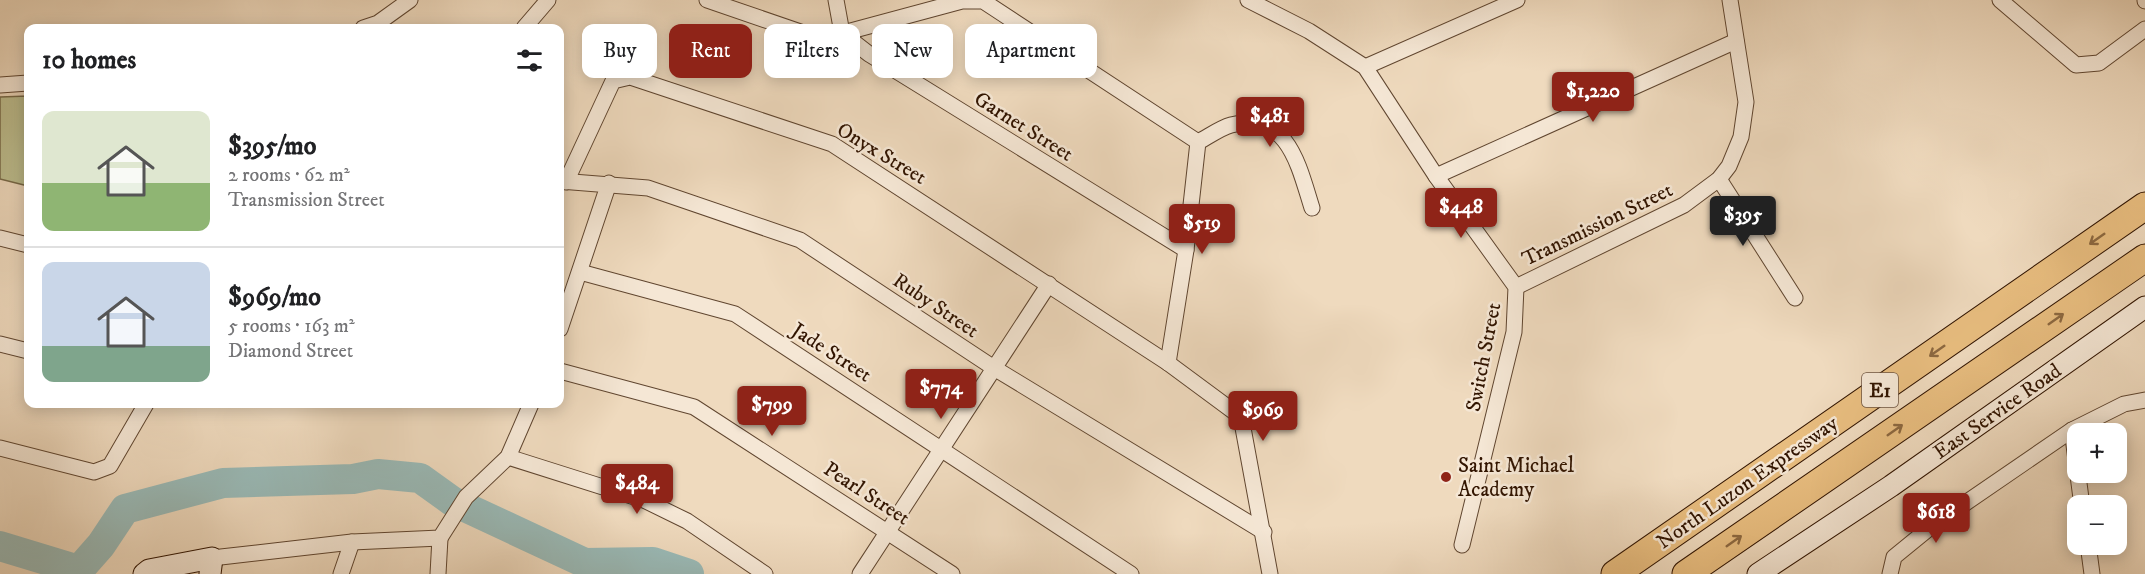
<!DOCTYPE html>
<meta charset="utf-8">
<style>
:root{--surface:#fff;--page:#f6f6f6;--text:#202124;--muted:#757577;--line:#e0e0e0;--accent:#8f2418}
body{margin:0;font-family:"IM FELL DW Pica",serif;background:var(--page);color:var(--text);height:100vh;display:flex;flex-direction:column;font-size:22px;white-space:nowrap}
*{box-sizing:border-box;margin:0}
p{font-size:20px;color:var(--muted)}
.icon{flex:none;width:33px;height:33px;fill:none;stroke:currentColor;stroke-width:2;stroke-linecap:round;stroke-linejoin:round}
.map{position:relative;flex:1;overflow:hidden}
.panel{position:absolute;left:24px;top:24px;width:540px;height:384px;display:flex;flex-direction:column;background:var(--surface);border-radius:12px;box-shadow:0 3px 15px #0003}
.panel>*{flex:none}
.top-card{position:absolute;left:582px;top:24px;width:570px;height:54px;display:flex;gap:12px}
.tools{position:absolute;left:2067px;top:423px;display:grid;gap:12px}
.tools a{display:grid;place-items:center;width:60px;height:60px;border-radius:12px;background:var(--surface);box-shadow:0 3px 15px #0003;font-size:30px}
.price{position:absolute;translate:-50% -51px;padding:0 14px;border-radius:6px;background:var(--accent);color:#fff;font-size:20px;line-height:39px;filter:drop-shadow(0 2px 3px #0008)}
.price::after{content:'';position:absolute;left:50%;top:36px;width:18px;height:14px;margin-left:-9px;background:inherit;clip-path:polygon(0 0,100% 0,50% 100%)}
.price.active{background:#222;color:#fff}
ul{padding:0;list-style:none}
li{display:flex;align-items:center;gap:18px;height:150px;padding:0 18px}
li+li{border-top:2px solid var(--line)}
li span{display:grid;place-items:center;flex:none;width:168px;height:120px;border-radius:12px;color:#555}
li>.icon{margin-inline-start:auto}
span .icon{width:72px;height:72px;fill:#fffc;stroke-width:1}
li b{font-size:26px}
h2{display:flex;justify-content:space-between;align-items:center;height:72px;padding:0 18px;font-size:26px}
.tag{padding:0 21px;border-radius:12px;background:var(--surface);box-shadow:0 3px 15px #0003;font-size:21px;line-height:54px}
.tag.active{background:var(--accent);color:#fff}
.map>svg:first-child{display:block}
</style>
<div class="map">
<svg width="2145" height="574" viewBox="0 0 2145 574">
<rect width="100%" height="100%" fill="#efdabe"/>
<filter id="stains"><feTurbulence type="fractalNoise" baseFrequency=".00333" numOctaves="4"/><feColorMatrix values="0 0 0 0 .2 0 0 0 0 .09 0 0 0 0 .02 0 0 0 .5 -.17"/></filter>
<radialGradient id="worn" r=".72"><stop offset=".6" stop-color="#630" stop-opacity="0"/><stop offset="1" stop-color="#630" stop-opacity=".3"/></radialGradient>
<polygon fill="#bdbe8f" stroke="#776948" stroke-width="1.5" points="28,96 28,186 0,179 0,97"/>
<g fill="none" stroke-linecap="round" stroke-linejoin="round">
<polyline stroke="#9abab7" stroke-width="30" points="0,546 79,570 101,545 125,509 223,483 353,479 378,474 420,478 452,501 585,563 653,562 689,574"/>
<g stroke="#604630" stroke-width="17">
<g id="street">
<polyline points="707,0 821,39 962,1 983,1 1198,142"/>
<polyline points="836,0 842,33 869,54 1186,250"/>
<polyline points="1248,0 1309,31 1365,67 1436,176 1516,287 1514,332 1462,545"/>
<polyline points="2000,0 2076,65 2099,63 2145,29"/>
<polyline points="2145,0 2145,1"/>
<polyline points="363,28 378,23 410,0"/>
<polyline points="524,28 548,0"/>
<polyline points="1365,67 1517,0"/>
<polyline points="0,85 28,83"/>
<path d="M1198 142C1208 137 1220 128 1231 125 1288 110 1299 167 1312 208"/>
<polyline points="1436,176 1736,41"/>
<polyline points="1719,179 1795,298"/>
<polyline points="560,181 648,188 800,240 994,368 1264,532"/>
<polyline points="566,182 613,81 630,77 832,144 1168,363 1241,417 1270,574"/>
<polyline points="0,238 28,245"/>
<polyline points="580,272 735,314 1131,574"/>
<polyline points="1516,287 1684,205 1719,179 1729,166 1741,137 1746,102 1730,0"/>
<polyline points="560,329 609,183"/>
<polyline points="0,344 28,351"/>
<polyline points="1168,363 1186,250 1198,142"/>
<polyline points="560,371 694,407 952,574"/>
<polyline points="2072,430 2082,506"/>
<polyline points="0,448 94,472 110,466 146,404"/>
<polyline points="508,457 644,500 687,521 765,574"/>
<polyline points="2088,544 2092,574"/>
<polyline points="212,558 352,542 440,538 466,497 508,457 531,404"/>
<polyline points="341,574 352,542"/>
<polyline points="438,574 440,538"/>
<polyline points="860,574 1049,284"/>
<polyline points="1890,574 1894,557 1932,526 2072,430 2124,404 2145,400"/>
</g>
</g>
<g stroke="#311400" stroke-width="23">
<g id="secondary">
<polyline points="144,574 149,570 212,558 210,574"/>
<polyline points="1758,574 1891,486 2145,307"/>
</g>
</g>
<g stroke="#311400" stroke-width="29">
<g id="highway">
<polyline points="1615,574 2145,206"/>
<polyline points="1686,574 2145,258"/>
</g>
</g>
<use href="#street" stroke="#f5e7d5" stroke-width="15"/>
<use href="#secondary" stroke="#f5e7d5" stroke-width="21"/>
<use href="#highway" stroke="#e8bd7f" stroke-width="27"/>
</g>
<defs><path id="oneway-shaft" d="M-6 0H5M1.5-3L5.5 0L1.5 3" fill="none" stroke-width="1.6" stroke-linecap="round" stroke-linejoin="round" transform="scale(1.5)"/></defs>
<g stroke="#8c6840">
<use href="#oneway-shaft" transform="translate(2097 239) rotate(145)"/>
<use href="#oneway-shaft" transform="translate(2056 319) rotate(-35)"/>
<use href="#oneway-shaft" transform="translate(1937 351) rotate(145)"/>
<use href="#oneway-shaft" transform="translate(1895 430) rotate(-35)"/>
<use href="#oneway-shaft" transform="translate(1734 541) rotate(-35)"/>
</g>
<circle fill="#8f2418" stroke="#f5e7d5" stroke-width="2" cx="1446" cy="477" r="6"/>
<g text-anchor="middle" stroke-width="5" stroke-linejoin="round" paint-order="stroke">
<rect fill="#f5e7d5" stroke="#6c5340" stroke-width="1.5" x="1862" y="373" width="36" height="34" rx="4.5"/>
<g font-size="20" font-weight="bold" fill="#311400">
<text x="1880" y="397">E1</text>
</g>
<g font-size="21" fill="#311400" stroke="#f5e7d5">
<text transform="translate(1024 126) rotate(32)" y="7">Garnet Street</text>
<text transform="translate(882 153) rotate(31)" y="7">Onyx Street</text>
<text transform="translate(1597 224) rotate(-26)" y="7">Transmission Street</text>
<text transform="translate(936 305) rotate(34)" y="7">Ruby Street</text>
<text transform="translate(832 352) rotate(33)" y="7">Jade Street</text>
<text transform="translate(1483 357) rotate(-79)" y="7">Switch Street</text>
<text transform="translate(1997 411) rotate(-35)" y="7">East Service Road</text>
<text transform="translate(1747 482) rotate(-35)" y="7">North Luzon Expressway</text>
<text transform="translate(867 493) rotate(33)" y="7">Pearl Street</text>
</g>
<g font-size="21" fill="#311400" stroke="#f5e7d5" text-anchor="start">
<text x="1458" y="472">Saint Michael<tspan x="1458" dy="24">Academy</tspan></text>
</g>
</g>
<rect width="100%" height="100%" filter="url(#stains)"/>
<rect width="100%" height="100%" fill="url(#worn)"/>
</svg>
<div class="tools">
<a>+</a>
<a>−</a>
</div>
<b class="price" style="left:1593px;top:123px">$1,220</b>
<b class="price" style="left:1270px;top:148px">$481</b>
<b class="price" style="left:1461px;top:239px">$448</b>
<b class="price active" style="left:1743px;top:247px">$395</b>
<b class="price" style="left:1202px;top:255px">$519</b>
<b class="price" style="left:941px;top:420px">$774</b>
<b class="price" style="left:772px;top:437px">$799</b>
<b class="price" style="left:1263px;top:442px">$969</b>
<b class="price" style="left:637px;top:515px">$484</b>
<b class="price" style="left:1936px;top:544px">$618</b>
<div class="top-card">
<a class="tag">Buy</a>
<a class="tag active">Rent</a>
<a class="tag">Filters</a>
<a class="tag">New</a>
<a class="tag">Apartment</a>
</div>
<section class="panel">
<h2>10 homes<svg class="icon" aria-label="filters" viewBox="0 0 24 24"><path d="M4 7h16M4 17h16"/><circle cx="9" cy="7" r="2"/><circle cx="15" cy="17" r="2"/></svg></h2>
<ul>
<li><span style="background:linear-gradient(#dfe7d0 60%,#8fb573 0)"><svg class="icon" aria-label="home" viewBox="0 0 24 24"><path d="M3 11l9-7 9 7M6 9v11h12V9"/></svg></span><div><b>$395/mo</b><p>2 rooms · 62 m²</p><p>Transmission Street</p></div></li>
<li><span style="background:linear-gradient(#c9d6e8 70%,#7fa58c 0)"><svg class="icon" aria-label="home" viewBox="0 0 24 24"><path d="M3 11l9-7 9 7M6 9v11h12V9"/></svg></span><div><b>$969/mo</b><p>5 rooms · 163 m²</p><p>Diamond Street</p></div></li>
</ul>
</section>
</div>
